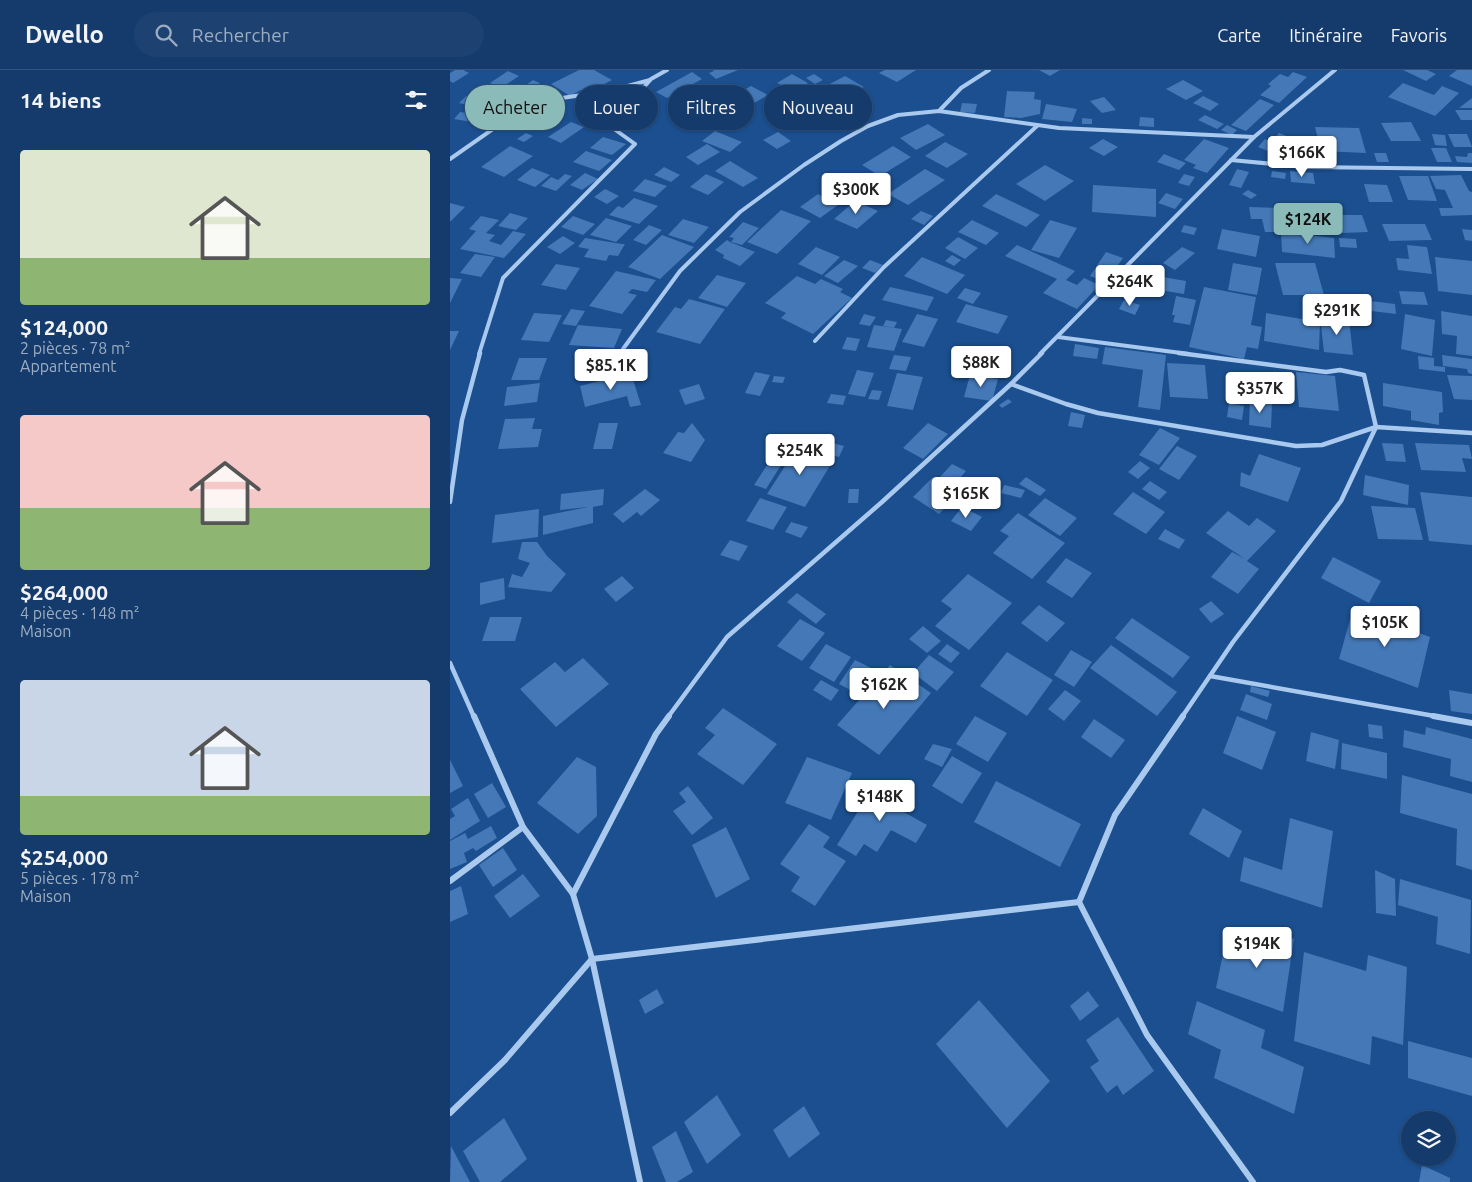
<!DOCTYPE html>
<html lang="fr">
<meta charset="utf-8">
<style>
:root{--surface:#143b6b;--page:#1d4271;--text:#f1f3f6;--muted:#9dadc1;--line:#33557e;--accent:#8bbbb9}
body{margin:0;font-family:Ubuntu,sans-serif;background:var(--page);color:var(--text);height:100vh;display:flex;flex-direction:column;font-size:19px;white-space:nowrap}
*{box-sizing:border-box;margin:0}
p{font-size:16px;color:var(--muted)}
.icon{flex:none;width:28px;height:28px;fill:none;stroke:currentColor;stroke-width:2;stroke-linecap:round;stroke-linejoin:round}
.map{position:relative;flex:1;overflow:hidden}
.side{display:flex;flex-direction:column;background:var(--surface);width:450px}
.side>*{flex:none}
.hud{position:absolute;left:15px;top:15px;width:475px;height:45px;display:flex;gap:10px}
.tools{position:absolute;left:951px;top:1041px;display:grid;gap:10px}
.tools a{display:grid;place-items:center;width:55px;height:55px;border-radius:50%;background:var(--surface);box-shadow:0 1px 4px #0004,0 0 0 1px var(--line);font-size:25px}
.price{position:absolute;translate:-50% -42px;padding:0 11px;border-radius:5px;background:#fff;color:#222;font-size:16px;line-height:32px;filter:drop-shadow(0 1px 2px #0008)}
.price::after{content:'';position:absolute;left:50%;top:30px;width:15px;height:11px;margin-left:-8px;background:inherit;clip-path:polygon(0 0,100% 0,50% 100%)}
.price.active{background:var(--accent);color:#111}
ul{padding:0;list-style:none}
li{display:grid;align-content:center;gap:10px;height:265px;padding:0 20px}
li span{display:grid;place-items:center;height:155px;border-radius:5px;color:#555}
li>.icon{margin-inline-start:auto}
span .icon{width:90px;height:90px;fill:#fffc;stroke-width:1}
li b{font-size:21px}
h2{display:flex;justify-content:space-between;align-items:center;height:60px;padding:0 20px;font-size:21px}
.tag{padding:0 18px;border-radius:22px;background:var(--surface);box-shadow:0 1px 4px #0004,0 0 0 1px var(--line);font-size:18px;line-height:45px}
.tag.active{background:var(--accent);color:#111}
header{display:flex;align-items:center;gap:30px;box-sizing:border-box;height:70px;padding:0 25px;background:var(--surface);border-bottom:1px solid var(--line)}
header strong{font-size:24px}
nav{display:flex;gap:28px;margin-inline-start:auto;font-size:18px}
.search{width:350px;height:45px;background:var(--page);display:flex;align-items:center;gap:12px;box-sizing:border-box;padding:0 18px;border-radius:28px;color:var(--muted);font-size:19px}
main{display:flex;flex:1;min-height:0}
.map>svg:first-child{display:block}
</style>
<header>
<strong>Dwello</strong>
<div class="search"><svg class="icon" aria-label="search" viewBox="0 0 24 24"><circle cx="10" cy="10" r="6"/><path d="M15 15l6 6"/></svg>Rechercher</div>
<nav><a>Carte</a><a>Itinéraire</a><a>Favoris</a></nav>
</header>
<main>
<section class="side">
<h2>14 biens<svg class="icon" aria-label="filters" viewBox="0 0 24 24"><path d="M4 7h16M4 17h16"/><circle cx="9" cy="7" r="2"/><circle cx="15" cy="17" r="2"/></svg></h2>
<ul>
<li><span style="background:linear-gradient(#dfe7d0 70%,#8fb573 0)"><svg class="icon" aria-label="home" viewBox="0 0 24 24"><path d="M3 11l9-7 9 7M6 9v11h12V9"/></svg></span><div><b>$124,000</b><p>2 pièces · 78 m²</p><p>Appartement</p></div></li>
<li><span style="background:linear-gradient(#f6c9c9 60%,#8fb573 0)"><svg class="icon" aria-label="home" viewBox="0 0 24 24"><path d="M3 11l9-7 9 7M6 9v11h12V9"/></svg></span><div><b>$264,000</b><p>4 pièces · 148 m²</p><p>Maison</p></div></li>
<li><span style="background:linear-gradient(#c9d6e8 75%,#8fb573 0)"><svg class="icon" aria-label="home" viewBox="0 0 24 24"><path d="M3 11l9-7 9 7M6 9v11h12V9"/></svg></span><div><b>$254,000</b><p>5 pièces · 178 m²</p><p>Maison</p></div></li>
</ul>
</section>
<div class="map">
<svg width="1022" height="1112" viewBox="0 0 1022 1112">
<rect width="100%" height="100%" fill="#1b4f8f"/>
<g fill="#4478b7">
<polygon points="5,0 13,0 19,3 3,13 0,11 0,3"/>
<polygon points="129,0 144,0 162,10 137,23 131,20 120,26 101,14"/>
<polygon points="263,0 288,0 266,9 259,3 264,1"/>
<polygon points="435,0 466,0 447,12 429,3"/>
<polygon points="589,0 610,0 600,6"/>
<polygon points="953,0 977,0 986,4 976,11"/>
<polygon points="1007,0 1022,0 1022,16 999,6"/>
<polygon points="58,1 69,6 51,18 40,13"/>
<polygon points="242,2 252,9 217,28 206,22"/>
<polygon points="843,2 857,7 829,33 810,25 821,16 818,14 830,4 838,7"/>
<polygon points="342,4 358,13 348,19 344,17 338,18 327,13"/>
<polygon points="364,4 373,10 365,14 356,8"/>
<polygon points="395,6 414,17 393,28 374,17"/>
<polygon points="83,10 90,13 76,22 69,20"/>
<polygon points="733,10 753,21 736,30 716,19"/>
<polygon points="953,13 984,25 992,16 1009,23 985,46 938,27"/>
<polygon points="301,16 318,25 292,40 276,30"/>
<polygon points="557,21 585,22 584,29 591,30 590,44 571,48 554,47"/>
<polygon points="239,24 247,31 230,38 222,32"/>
<polygon points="16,26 32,29 27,34 31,34 28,37 9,33"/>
<polygon points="753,26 769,34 760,41 743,33"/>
<polygon points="654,27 666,40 652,43 640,31"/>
<polygon points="1022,28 1022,38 1009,38"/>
<polygon points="810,29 824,35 796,61 781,55"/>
<polygon points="512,33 527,34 525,43 510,42"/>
<polygon points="365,34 382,46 351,61 335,48"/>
<polygon points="596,34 627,39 622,52 592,49"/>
<polygon points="88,40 99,44 86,54 76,50"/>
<polygon points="1005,40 1022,40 1022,50 1011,50"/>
<polygon points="10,42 28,45 22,52 4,49"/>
<polygon points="183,43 199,50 190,57 174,50"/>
<polygon points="755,45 774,54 767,59 748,50"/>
<polygon points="690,47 704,48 704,57 689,56"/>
<polygon points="632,48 642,49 642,54 632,54"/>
<polygon points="121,52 134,57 111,73 98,67"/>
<polygon points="961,52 971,71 941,71 931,53"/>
<polygon points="478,54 495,65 466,80 450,68"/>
<polygon points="777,55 787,60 782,65 771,60"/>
<polygon points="865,57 909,58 916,83 871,81"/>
<polygon points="265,61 292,72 280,82 252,71"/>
<polygon points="328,62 341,71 327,79 313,70"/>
<polygon points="76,63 83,66 74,72 67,69"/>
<polygon points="829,63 839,67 823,83 808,77 815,69 821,72"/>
<polygon points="982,64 995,65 997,76 985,75"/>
<polygon points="998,64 1017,64 1022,77 1004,77"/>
<polygon points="153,67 176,74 162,85 140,78"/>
<polygon points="653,69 668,77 654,86 639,78"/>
<polygon points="754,69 779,78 757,103 743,98 746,95 734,90"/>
<polygon points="495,72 518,84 497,98 475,86"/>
<polygon points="257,74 270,82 248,95 236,87"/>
<polygon points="60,76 83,86 54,107 31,97"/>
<polygon points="443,76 461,87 430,106 412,95"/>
<polygon points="981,78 996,78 1002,92 987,92"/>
<polygon points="136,81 162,90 149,101 123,92"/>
<polygon points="924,83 936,83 939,92 927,92"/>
<polygon points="1018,83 1022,83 1022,93 1007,92 1005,86 1017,87"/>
<polygon points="714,84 736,93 729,100 707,92"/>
<polygon points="280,91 308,108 293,117 265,101"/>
<polygon points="595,95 624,111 595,131 566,114"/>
<polygon points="214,97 230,105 221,112 204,105"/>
<polygon points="82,98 100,105 85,117 67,110"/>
<polygon points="475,99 495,110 458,135 438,124"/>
<polygon points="787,99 799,102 791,118 779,115"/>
<polygon points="822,101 836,103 835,109 821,107"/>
<polygon points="840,101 863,103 865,114 841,112"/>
<polygon points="135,103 148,109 132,120 120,115"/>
<polygon points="115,104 122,106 106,121 91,116 101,107 108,110"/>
<polygon points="256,104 274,112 258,125 240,117"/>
<polygon points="734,104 745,107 739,116 728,113"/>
<polygon points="1011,105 1019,121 1022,122 1022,145 991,146 989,138 1003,138 995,120 986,119 980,106"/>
<polygon points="949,106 978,106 987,131 958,130"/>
<polygon points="195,109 217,116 205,127 183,121"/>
<polygon points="390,110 406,121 389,132 372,121"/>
<polygon points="914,114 937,115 943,132 919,132"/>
<polygon points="643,115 706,119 706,147 642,142"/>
<polygon points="155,119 169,126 157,134 144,127"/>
<polygon points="798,120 807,125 801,129 792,124"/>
<polygon points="716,123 733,129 725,139 708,133"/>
<polygon points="368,124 388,135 370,148 350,137"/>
<polygon points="546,124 590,145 576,157 532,136"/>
<polygon points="184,128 208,136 189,154 159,145 168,136 173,138"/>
<polygon points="405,131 428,141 407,159 384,149"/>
<polygon points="0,133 15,137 1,151 0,151"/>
<polygon points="799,137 832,138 835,148 863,148 867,162 815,162 812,149 801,149"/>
<polygon points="331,140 361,151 327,184 297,172"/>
<polygon points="471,141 483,146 474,155 461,149"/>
<polygon points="60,143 78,148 66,160 48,156"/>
<polygon points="886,145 912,145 918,162 892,163"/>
<polygon points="31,146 49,150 36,163 45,165 39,171 51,175 63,161 76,164 54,188 10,179 26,161 19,159"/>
<polygon points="123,146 145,154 133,165 111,157"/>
<polygon points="156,148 182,156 166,172 140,165"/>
<polygon points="233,149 259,157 244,173 218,165"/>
<polygon points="522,150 549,163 536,175 508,162"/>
<polygon points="600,150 627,158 609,188 581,180"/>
<polygon points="293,152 309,158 292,175 281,172 284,168 279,167"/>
<polygon points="932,154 975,154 982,170 939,171"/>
<polygon points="199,155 212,160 196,175 183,170"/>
<polygon points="734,155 747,158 744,165 731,162"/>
<polygon points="772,159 810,166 806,187 767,179"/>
<polygon points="1012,159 1022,160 1022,171 1015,170"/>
<polygon points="831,162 884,168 885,188 832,182"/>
<polygon points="212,165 244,177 210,209 178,197"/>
<polygon points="113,166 125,173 110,184 97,177"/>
<polygon points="508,167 528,178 515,189 495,178"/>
<polygon points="135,168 172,174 175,174 168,186 159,185 156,191 134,187 139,179 128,177"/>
<polygon points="889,168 906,169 907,178 890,177"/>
<polygon points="277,170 280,172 305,182 290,196 273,188 274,185 265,180"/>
<polygon points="567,175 625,201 616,210 627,215 634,208 649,215 627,239 593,223 607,209 555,186"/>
<polygon points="957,175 977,177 982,204 948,200 946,188 959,189"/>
<polygon points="366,177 390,187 372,205 348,194"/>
<polygon points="732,177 745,183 725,200 713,193"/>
<polygon points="656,182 673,188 656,212 640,206"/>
<polygon points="25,184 45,187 31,207 10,203"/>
<polygon points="502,185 511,190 504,196 495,191"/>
<polygon points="472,187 515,205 497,224 454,206"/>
<polygon points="985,187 1022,191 1022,225 988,221"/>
<polygon points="394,190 408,196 388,213 374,206"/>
<polygon points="420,190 433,195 425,203 412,198"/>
<polygon points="783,193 812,198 807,225 778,220"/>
<polygon points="825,193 865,193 874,225 833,225"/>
<polygon points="106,194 130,198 116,220 91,215"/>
<polygon points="166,201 206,210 197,222 182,219 178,223 187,225 172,244 139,236"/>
<polygon points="267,205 296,213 277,237 248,228"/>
<polygon points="701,205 736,211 734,224 697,218"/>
<polygon points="347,206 365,214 371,209 393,219 390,222 402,228 363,264 331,248 336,243 315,233"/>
<polygon points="0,208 12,209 0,233"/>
<polygon points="440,217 484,227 477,241 432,230"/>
<polygon points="754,217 806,227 801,255 812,257 808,279 797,277 794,289 739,277"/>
<polygon points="515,218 531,223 523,234 507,228"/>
<polygon points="949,221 974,222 978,235 952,234"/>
<polygon points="726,226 746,230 740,255 723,252 725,245 722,245"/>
<polygon points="239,229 275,239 250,274 206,262 225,237 231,239"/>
<polygon points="674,230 690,235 685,245 669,239"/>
<polygon points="920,231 945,234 946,244 921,241"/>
<polygon points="516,234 558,246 548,264 506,252"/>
<polygon points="121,239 135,241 126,256 112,254"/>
<polygon points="991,241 1022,246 1022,286 1006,284 1007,266 992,264"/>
<polygon points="84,243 112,245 99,272 71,270"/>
<polygon points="816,243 870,252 869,280 814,271"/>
<polygon points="414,244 426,247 420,256 409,254"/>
<polygon points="467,244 488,249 474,277 452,272"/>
<polygon points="955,244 985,250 982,286 951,279"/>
<polygon points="870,247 899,249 903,285 874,282"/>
<polygon points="436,250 447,252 444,258 433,256"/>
<polygon points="128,255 172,259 164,278 119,275"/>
<polygon points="424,255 452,259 444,281 417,277"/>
<polygon points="0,261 9,261 0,280"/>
<polygon points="397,267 410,269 406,281 392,279"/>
<polygon points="625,274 649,278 647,289 623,286"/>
<polygon points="655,277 716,285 710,340 688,337 693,300 652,294"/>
<polygon points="444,285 461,287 456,301 439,299"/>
<polygon points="992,285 1022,289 1022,304 1018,303 1017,299 993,296"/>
<polygon points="968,286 984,288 984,296 995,297 995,302 969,299"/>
<polygon points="69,288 97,288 89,310 61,310"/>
<polygon points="717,293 755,295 758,329 720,327"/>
<polygon points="407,300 424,303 415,327 398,324"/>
<polygon points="305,302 320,305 310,326 295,323"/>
<polygon points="846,302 885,306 889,341 849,337"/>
<polygon points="181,303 191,335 180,337 177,326 135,337 130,316"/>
<polygon points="447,303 473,307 463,340 437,336"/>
<polygon points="520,305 548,309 542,331 514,327"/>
<polygon points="997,305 1022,306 1022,330 1004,329"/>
<polygon points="324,306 335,307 333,313 322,312"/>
<polygon points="90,313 87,332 54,336 57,317"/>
<polygon points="933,313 992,322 993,342 989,343 989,355 961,350 961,341 933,336"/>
<polygon points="249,314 255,329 235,335 229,320"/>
<polygon points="422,320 432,321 429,330 418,329"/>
<polygon points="381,324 396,326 393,335 377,333"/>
<polygon points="558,329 562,332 552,338 549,335"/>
<polygon points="800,330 822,333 821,358 799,355"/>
<polygon points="779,333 794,336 792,350 777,347"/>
<polygon points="621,342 635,345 632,358 618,356"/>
<polygon points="85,348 82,359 92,359 88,377 48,379 55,349"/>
<polygon points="149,353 168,353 162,379 143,379"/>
<polygon points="242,353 255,370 241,392 213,383 228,362 234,363"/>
<polygon points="478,353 498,364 473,389 453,378"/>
<polygon points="710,358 730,368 709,395 689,385"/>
<polygon points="367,369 394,376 389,387 362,380"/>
<polygon points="932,373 953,374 956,392 936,391"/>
<polygon points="965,373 1019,375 1022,389 1012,388 1016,402 971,400"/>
<polygon points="340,375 384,389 355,437 317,424 339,390 332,387"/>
<polygon points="727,376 747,386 729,410 709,399"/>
<polygon points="809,384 851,398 838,432 790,416 791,402 800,406"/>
<polygon points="321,389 333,392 316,419 304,415"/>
<polygon points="690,391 700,398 688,409 678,402"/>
<polygon points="502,394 516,401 503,416 489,408"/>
<polygon points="915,405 959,415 958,435 913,425"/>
<polygon points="483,407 509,423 489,444 463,427"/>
<polygon points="576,407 596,420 590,426 569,414"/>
<polygon points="700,411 717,422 709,430 692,419"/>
<polygon points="554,415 575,420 571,428 551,423"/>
<polygon points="154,419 153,435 143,437 143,453 93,465 93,446 138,437 110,440 111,424"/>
<polygon points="195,419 210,430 191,446 187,442 173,453 163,444"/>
<polygon points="399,419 409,419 408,433 398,433"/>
<polygon points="683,422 715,442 696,464 663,444"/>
<polygon points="970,422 1022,427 1022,475 979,471"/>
<polygon points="310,428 337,437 323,460 296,451"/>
<polygon points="595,428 627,448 610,466 578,445"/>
<polygon points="921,436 965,438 973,470 928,469"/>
<polygon points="512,437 532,447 521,461 501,451"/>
<polygon points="89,439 88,467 42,473 45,445"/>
<polygon points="778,441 799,456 807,448 826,461 797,491 809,499 788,524 761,507 782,482 795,489 756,463"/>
<polygon points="568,443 615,473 582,509 543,483 559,466 550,461"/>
<polygon points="341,452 358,457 351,468 335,462"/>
<polygon points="715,459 735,470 729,479 708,469"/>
<polygon points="280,470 298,476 289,491 270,485"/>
<polygon points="72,472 87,472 97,486 116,504 101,522 58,517 62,504 72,507 80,493 68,489"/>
<polygon points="883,487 931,511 919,533 871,508"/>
<polygon points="616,488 642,503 622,528 596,512"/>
<polygon points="518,504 562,533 519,580 485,556 502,539 491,531"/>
<polygon points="172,506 184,518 166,532 154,519"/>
<polygon points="54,508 55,529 30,535 30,513"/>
<polygon points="347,523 376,544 366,554 337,532"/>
<polygon points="761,531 774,544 761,553 749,539"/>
<polygon points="589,535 615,553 597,572 571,553"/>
<polygon points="903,539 980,567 968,618 889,589"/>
<polygon points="40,547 72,547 65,571 32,571"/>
<polygon points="682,548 740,587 723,608 665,568"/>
<polygon points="350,549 375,563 352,591 327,576"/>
<polygon points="473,556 491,571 477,583 459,569"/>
<polygon points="376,574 401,587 384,612 359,598"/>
<polygon points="497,574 510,583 501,593 488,584"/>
<polygon points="661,575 727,622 707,646 640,598"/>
<polygon points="621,580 642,592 624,617 604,605"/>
<polygon points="557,582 603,610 577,646 530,616"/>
<polygon points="479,585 504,602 487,621 463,603"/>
<polygon points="133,588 159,614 106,657 70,619 105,592 115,602"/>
<polygon points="405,590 425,600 408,624 389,614"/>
<polygon points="440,595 481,623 429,685 387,655"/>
<polygon points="371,610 389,620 381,631 363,620"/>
<polygon points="801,616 820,621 818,627 800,622"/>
<polygon points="615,620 631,631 614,651 598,639"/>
<polygon points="999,620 1022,624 1022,644 1001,641"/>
<polygon points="796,624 822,634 817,650 790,640"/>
<polygon points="273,638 327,674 293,715 247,684 265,665 255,658"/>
<polygon points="525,646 557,663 538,692 506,674"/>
<polygon points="787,646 826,662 812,700 773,683"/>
<polygon points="644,649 675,670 661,688 631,667"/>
<polygon points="918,654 932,656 933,669 919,667"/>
<polygon points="976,657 1022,669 1022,712 1000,706 1001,689 953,677 954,660 975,665"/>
<polygon points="861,662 889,670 885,699 856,691"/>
<polygon points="892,673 937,683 937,709 891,699"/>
<polygon points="483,674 502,679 492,697 474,689"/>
<polygon points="502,686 532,703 512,734 482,716"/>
<polygon points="127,687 146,697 147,746 128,764 87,733"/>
<polygon points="357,687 402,703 381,750 335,733"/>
<polygon points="0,690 13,716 0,723"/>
<polygon points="952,705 1022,724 1022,800 1006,795 1007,759 950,743"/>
<polygon points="546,711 631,754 610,797 524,752"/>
<polygon points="42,713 56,737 38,748 24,724"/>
<polygon points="425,714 458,732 452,741 477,755 466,773 441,760 427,782 414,774 406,786 387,775"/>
<polygon points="238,716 263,748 242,765 223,741 236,732 229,723"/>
<polygon points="18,728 30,751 0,770 0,749 5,746 1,739"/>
<polygon points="753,738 792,761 779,788 739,764"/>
<polygon points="840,748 883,761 872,838 790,811 794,787 832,800"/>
<polygon points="359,754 380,767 373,777 396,791 365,836 341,821 350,807 330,794"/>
<polygon points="41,756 47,768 26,781 23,778 14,783 17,792 0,799 0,771 15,763 18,769"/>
<polygon points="276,757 300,809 266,828 242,775"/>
<polygon points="53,778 67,800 43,817 29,795"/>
<polygon points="925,800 945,809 946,846 926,843"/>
<polygon points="73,804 90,826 60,848 44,826"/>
<polygon points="950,809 1021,830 1020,884 986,874 988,847 948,835"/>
<polygon points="11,816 18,844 0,852 0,821"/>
<polygon points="811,858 844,869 833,942 766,918 777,864 808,875"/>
<polygon points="854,882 916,901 918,885 957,897 953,975 922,966 920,995 844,971"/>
<polygon points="207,919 214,933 195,944 189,930"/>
<polygon points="638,921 649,936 630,951 620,936"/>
<polygon points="529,930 600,1011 557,1058 486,974"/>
<polygon points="747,931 815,960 811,978 854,997 844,1044 764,1008 771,980 738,964"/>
<polygon points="668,947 704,1001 673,1025 667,1015 657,1023 640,997 649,991 636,970"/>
<polygon points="958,971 1022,988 1022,1026 958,1008"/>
<polygon points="267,1025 291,1065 257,1094 234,1052"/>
<polygon points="354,1036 370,1064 339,1088 323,1060"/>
<polygon points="54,1048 77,1089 50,1112 30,1112 13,1081"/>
<polygon points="226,1061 243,1102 227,1112 216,1112 202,1077"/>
<polygon points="1,1076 20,1112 0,1112"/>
<polygon points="972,1095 1000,1108 1000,1112 969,1112"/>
</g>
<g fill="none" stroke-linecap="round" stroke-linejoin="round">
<g stroke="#a9c9ee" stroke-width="4">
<polyline points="489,41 511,18 539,0"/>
<polyline points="0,89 76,36 85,32 159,21 200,10"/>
<polyline points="781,90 855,97 1022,99"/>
<polyline points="608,267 739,284"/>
<polyline points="365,271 434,197 587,56"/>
<polyline points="173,279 230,201 290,142 354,95 391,71 418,56 448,45 489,41 609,58 804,67"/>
<polyline points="29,284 53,208 185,74 160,56 201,9 217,0"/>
<polyline points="590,284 804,67 885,0"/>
</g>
<g stroke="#a9c9ee" stroke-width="4.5">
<polyline points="729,283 876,302 890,300 914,305 926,357 891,431 783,572 732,647"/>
<polyline points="561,314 616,334 648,343 846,376 872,375 926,357 1022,363"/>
<polyline points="0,432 12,350 30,283"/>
<polyline points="0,593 24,647"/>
<polyline points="760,606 990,647"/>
<polyline points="218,647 277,567 432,432 561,314 592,283"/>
</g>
<g stroke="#a9c9ee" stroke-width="6">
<polyline points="24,646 73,757 123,824 142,889 190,1112"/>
<polyline points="733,646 665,745 629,832 697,965 803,1112"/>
<polyline points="983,646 1022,653"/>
<polyline points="0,811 73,757"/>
<polyline points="123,824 206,664 219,646"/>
<polyline points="0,1043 55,990 142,889 629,832"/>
</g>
</g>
</svg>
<div class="tools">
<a><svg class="icon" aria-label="layers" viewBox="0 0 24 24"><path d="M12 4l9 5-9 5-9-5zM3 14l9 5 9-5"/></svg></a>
</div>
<b class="price" style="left:852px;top:108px">$166K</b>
<b class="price" style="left:406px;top:145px">$300K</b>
<b class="price active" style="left:858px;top:175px">$124K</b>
<b class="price" style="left:680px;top:237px">$264K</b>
<b class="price" style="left:887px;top:266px">$291K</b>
<b class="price" style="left:531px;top:318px">$88K</b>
<b class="price" style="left:161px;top:321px">$85.1K</b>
<b class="price" style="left:810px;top:344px">$357K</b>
<b class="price" style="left:350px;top:406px">$254K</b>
<b class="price" style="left:516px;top:449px">$165K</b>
<b class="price" style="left:935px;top:578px">$105K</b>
<b class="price" style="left:434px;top:640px">$162K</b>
<b class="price" style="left:430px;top:752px">$148K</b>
<b class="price" style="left:807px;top:899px">$194K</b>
<div class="hud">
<a class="tag active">Acheter</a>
<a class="tag">Louer</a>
<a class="tag">Filtres</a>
<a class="tag">Nouveau</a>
</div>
</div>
</main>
